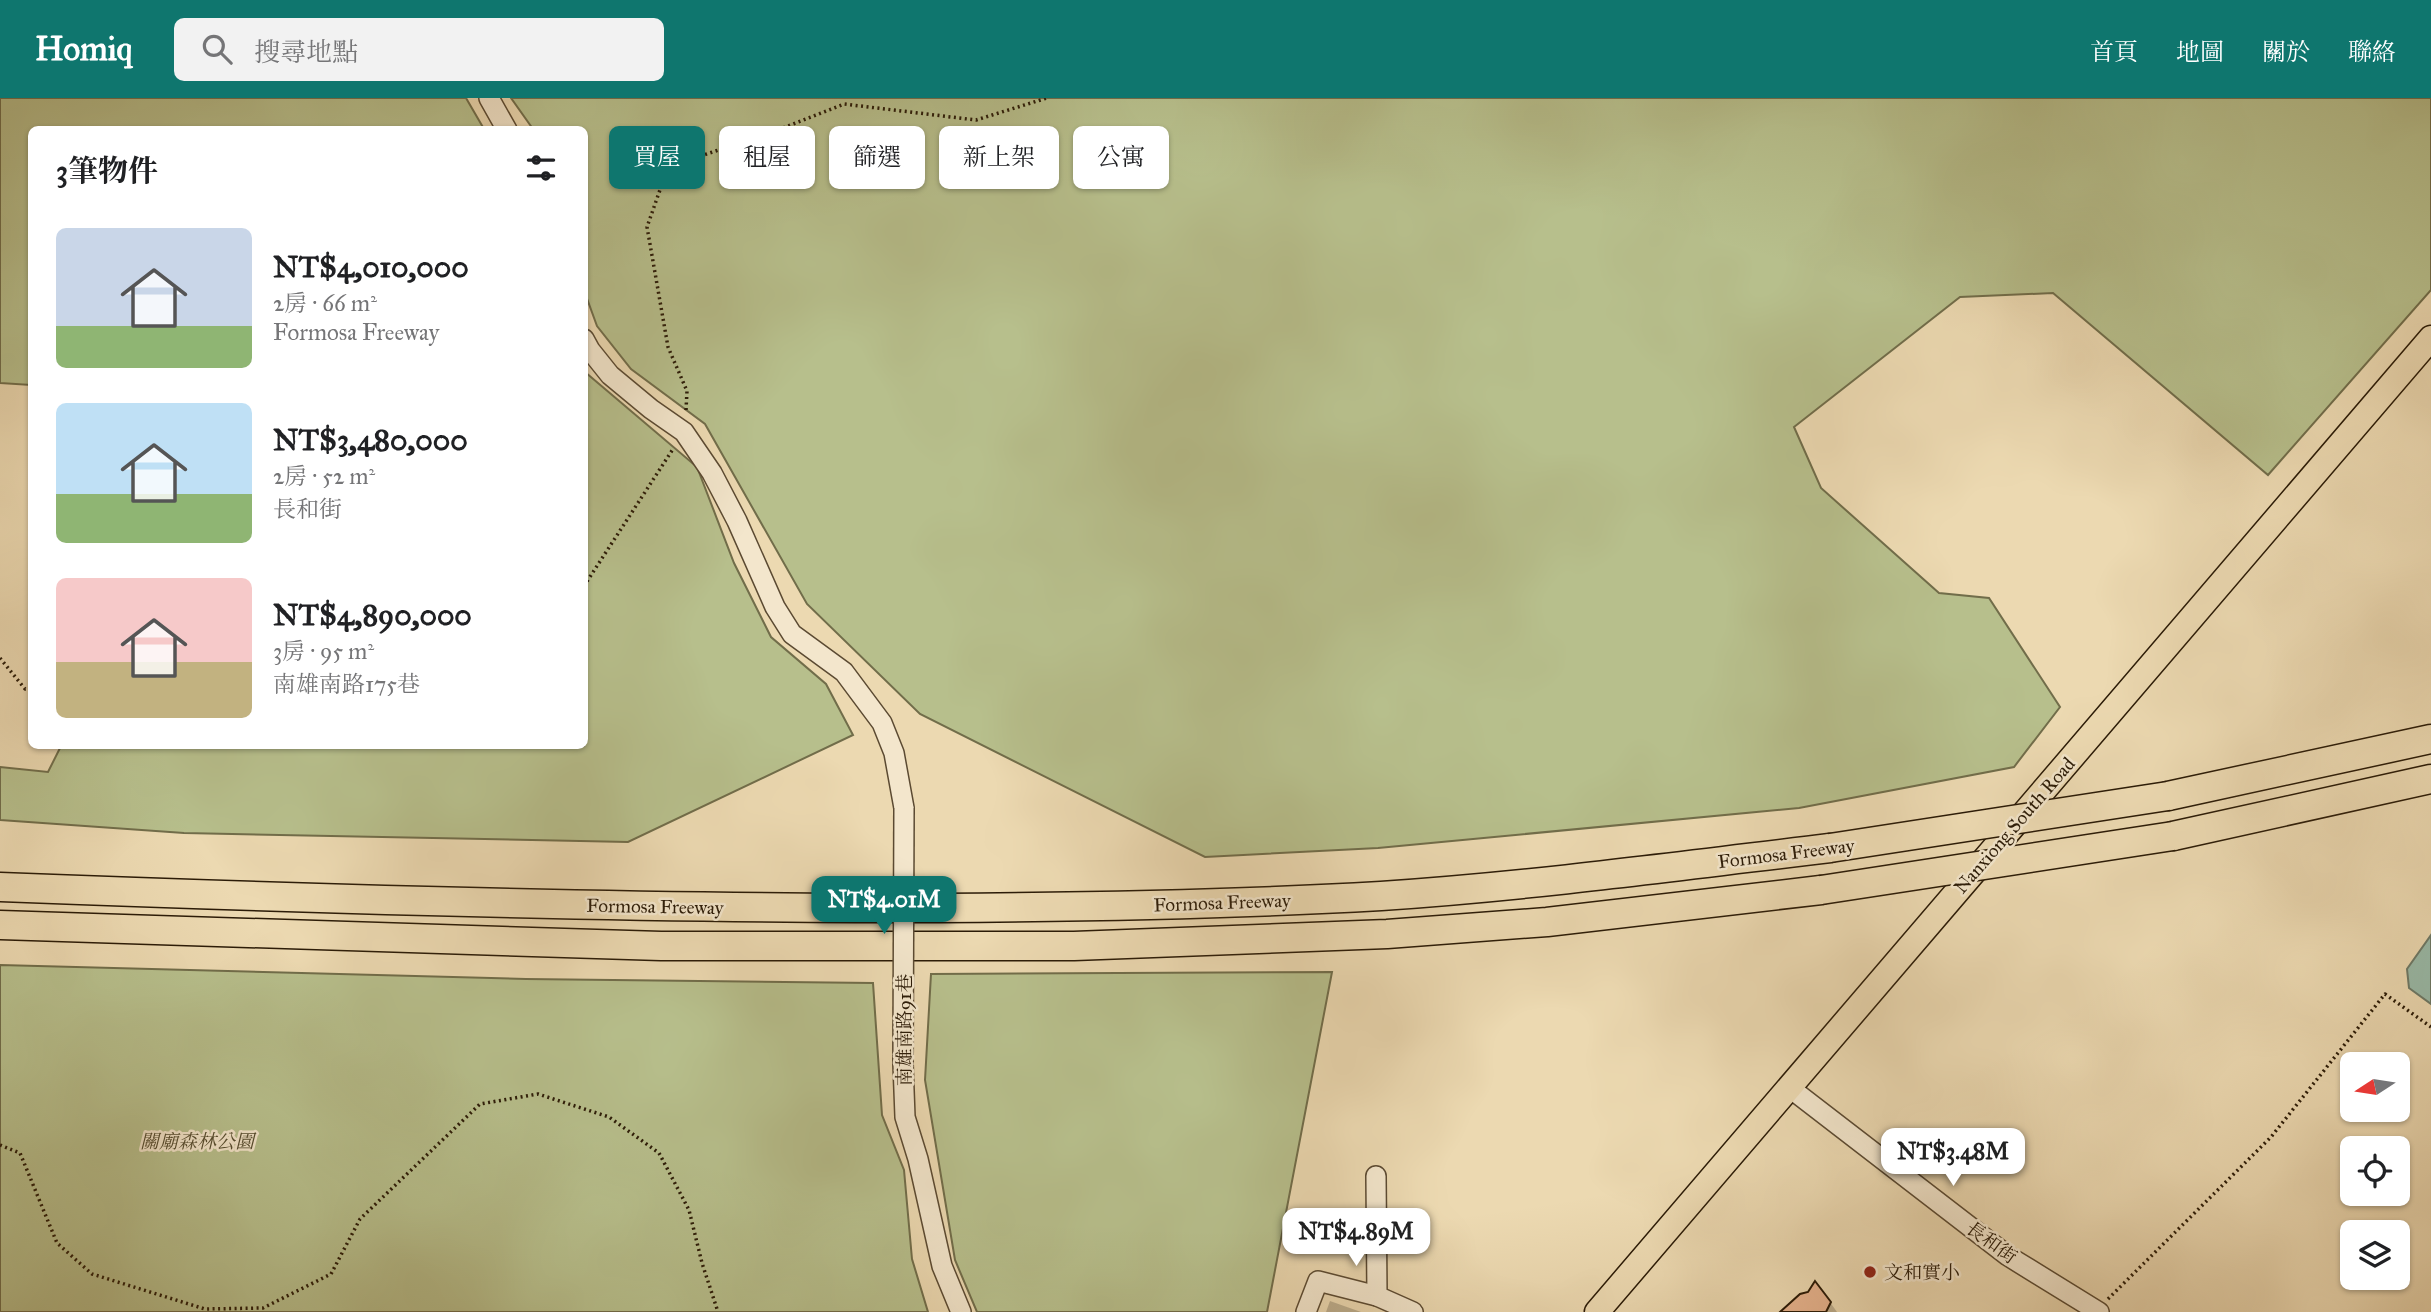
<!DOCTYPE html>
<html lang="zh-TW">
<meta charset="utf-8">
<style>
:root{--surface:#fff;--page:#f2f2f2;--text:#202124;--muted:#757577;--accent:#0f766e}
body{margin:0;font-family:"IM FELL Great Primer","Noto Serif TC",serif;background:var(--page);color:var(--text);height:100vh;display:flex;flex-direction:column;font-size:26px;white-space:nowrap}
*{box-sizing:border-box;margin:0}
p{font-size:23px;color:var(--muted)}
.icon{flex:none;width:38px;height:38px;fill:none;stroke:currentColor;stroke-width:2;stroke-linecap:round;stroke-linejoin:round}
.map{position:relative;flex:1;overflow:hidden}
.sheet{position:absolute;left:28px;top:28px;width:560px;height:623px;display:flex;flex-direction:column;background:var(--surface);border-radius:10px;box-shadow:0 2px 5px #0004}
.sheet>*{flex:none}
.banner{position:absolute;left:609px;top:28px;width:665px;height:63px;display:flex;gap:14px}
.needle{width:46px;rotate:258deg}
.controls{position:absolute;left:2340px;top:954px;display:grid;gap:14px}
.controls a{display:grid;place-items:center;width:70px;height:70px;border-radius:10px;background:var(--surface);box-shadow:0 2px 5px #0004;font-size:35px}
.price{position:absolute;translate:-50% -60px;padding:0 16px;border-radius:14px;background:#fff;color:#222;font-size:23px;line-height:46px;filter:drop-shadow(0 2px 4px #0008)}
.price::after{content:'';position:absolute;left:50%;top:42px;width:21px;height:16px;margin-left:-10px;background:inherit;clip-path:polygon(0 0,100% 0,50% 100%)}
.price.on{background:var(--accent);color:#fff}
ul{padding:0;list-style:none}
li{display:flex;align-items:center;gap:21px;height:175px;padding:0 28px}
li span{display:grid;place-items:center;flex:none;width:196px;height:140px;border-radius:10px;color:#555}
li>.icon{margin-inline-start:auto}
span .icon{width:84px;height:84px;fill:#fffc;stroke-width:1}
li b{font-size:30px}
h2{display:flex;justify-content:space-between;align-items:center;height:84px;padding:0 28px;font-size:30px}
.tag{padding:0 24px;border-radius:10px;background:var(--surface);box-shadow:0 2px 5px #0004;font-size:24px;line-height:63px}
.tag.on{background:var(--accent);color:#fff}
header{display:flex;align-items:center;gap:42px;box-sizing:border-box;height:98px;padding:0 35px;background:var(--accent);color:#fff}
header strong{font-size:33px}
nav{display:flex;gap:38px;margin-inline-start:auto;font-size:24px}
.search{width:490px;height:63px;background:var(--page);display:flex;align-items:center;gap:18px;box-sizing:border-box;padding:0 24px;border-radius:10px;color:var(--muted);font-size:26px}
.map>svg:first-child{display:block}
</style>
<header>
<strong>Homiq</strong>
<div class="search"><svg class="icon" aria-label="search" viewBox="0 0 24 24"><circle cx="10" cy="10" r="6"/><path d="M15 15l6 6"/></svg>搜尋地點</div>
<nav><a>首頁</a><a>地圖</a><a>關於</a><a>聯絡</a></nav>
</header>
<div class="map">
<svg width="2431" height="1214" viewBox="0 0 2431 1214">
<rect width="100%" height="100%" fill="#ecd9b1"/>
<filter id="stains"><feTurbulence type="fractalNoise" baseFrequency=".00286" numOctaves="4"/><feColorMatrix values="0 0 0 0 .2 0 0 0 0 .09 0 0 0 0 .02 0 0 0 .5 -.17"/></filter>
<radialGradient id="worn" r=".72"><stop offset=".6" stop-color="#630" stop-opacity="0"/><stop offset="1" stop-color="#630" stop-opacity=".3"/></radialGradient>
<g fill="#b7bf8c" stroke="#716d4a" stroke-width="2">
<polygon points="0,0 466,0 484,31 32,32 31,287 0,285"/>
<polygon points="511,0 2431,0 2431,192 2268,377 2053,195 1960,199 1794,329 1821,390 1939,495 1989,500 2060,609 2014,669 1799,710 1378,750 1205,759 920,616 807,506 705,326 631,271 597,228 585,195 584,32 533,31"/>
<polygon points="585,274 697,369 734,465 771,539 826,586 853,637 628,744 184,735 0,722 0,669 48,674 61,648 584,648"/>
<polygon points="0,867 526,881 873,885 882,1017 904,1072 912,1161 928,1214 0,1214"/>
<polygon points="1332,874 1267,1214 977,1214 955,1162 925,982 931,876"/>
</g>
<polygon fill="#99baa8" stroke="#6d7a68" stroke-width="2" points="2431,837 2431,906 2409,890 2407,871"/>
<g fill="#0003">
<polygon points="1822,1193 1837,1214 1793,1214"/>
<polygon points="1330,1203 1361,1214 1326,1214"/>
</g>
<polygon fill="#e6b38e" stroke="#2b1b07" stroke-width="2" points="1815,1183 1831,1204 1826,1214 1780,1214 1800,1196 1808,1194"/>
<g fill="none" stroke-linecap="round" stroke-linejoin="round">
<g stroke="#5b4a32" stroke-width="22">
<g id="minor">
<polyline points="489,0 507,32"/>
<polyline points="584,241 590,252 610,277 651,311 684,334 712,375 737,423 775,509 792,536 844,574 882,625 894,655 904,710"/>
<polyline points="903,966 905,1019 918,1061 942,1168 961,1214"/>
<polyline points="1790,990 2008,1158 2099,1214"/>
<polyline points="1376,1078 1377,1198 1413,1214"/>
<polyline points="1306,1214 1318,1183 1377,1198"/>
</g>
</g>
<g stroke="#2b1b07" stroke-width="27">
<polyline id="major" points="1597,1214 2431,240"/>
</g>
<g stroke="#2b1b07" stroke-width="31">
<g id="highway">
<polyline points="2168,698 2431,641"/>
<polyline points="2173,738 2431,681"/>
<path d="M0 789C285 800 571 809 856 810 1031 810 1206 808 1381 798 1531 788 1680 768 1830 750"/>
<polyline points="0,827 661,848 1074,848 1387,836 1547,824 1821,792"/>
</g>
</g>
<g stroke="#2b1b07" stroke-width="3.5" stroke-dasharray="2 3.5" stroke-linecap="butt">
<polyline points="686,312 687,293 668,249 647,129 668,69 775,33 844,6 976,22 1047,0"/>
<polyline points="584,488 673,351"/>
<polyline points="0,560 25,591 32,589"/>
<polyline points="0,1047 20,1055 57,1145 92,1176 205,1211 263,1210 331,1176 360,1121 480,1006 538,996 609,1019 659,1055 689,1112 702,1165 718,1214"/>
<polyline points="2108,1201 2271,1039 2385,896 2431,929"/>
</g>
<use href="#minor" stroke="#f3e6cc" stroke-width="19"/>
<use href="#major" stroke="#ecd9b1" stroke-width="24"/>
<use href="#highway" stroke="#ecd9b1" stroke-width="28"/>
<g stroke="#5b4a32" stroke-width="22" stroke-linecap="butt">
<polyline id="minor-bridge" points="903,966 904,710"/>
</g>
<g stroke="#2b1b07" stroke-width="31" stroke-linecap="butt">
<g id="highway-bridge">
<polyline points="1830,750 2168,698"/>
<polyline points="1821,792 2173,738"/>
</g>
</g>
<use href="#minor-bridge" stroke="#f3e6cc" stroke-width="19"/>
<use href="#highway-bridge" stroke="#ecd9b1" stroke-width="28"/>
</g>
<circle fill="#8f2418" stroke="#f3e6cc" stroke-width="2.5" cx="1870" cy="1174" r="7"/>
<g text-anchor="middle" stroke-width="5" stroke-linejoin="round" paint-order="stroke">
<g font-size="19" fill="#2b1b07" stroke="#f3e6cc">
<text transform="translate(2014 727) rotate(-49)" y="7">Nanxiong South Road</text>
<text transform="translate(1786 755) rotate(-7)" y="7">Formosa Freeway</text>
<text transform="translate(1222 804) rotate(-2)" y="7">Formosa Freeway</text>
<text transform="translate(655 808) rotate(1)" y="7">Formosa Freeway</text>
<text transform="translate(904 932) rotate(-90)" y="7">南雄南路91巷</text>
<text transform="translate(1992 1144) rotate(36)" y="7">長和街</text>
</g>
<g font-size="19" font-style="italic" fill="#554c2f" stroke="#f3e6cc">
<text x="197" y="1050">關廟森林公園</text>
</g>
<g font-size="19" fill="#2b1b07" stroke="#f3e6cc" text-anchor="start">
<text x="1884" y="1181">文和實小</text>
</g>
</g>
<rect width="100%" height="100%" filter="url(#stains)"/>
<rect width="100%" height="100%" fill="url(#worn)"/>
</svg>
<div class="controls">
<a><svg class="needle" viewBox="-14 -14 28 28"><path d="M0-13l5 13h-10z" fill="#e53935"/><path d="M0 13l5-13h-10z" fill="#757577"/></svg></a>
<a><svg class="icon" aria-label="locate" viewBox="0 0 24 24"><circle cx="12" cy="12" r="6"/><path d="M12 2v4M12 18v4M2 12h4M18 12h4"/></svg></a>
<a><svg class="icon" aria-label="layers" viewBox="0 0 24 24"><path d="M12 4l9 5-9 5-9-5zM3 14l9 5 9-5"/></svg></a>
</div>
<b class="price on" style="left:884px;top:838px">NT$4.01M</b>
<b class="price" style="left:1953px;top:1090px">NT$3.48M</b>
<b class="price" style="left:1356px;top:1170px">NT$4.89M</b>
<div class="banner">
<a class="tag on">買屋</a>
<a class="tag">租屋</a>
<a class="tag">篩選</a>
<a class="tag">新上架</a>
<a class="tag">公寓</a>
</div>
<section class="sheet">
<h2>3筆物件<svg class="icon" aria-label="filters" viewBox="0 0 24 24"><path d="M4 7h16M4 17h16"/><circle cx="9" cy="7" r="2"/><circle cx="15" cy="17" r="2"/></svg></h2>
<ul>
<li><span style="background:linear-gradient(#c9d6e8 70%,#8fb573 0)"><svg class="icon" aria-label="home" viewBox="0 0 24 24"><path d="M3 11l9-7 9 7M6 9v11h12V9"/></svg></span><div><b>NT$4,010,000</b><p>2房 · 66 m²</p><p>Formosa Freeway</p></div></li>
<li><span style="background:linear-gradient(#bfe0f5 65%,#8fb573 0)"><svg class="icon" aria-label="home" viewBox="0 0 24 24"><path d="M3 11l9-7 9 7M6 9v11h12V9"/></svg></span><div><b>NT$3,480,000</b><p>2房 · 52 m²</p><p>長和街</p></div></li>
<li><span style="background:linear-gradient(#f6c9c9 60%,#c2b280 0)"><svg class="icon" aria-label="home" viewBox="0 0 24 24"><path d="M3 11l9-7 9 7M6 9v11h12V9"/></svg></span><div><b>NT$4,890,000</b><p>3房 · 95 m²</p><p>南雄南路175巷</p></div></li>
</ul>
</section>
</div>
